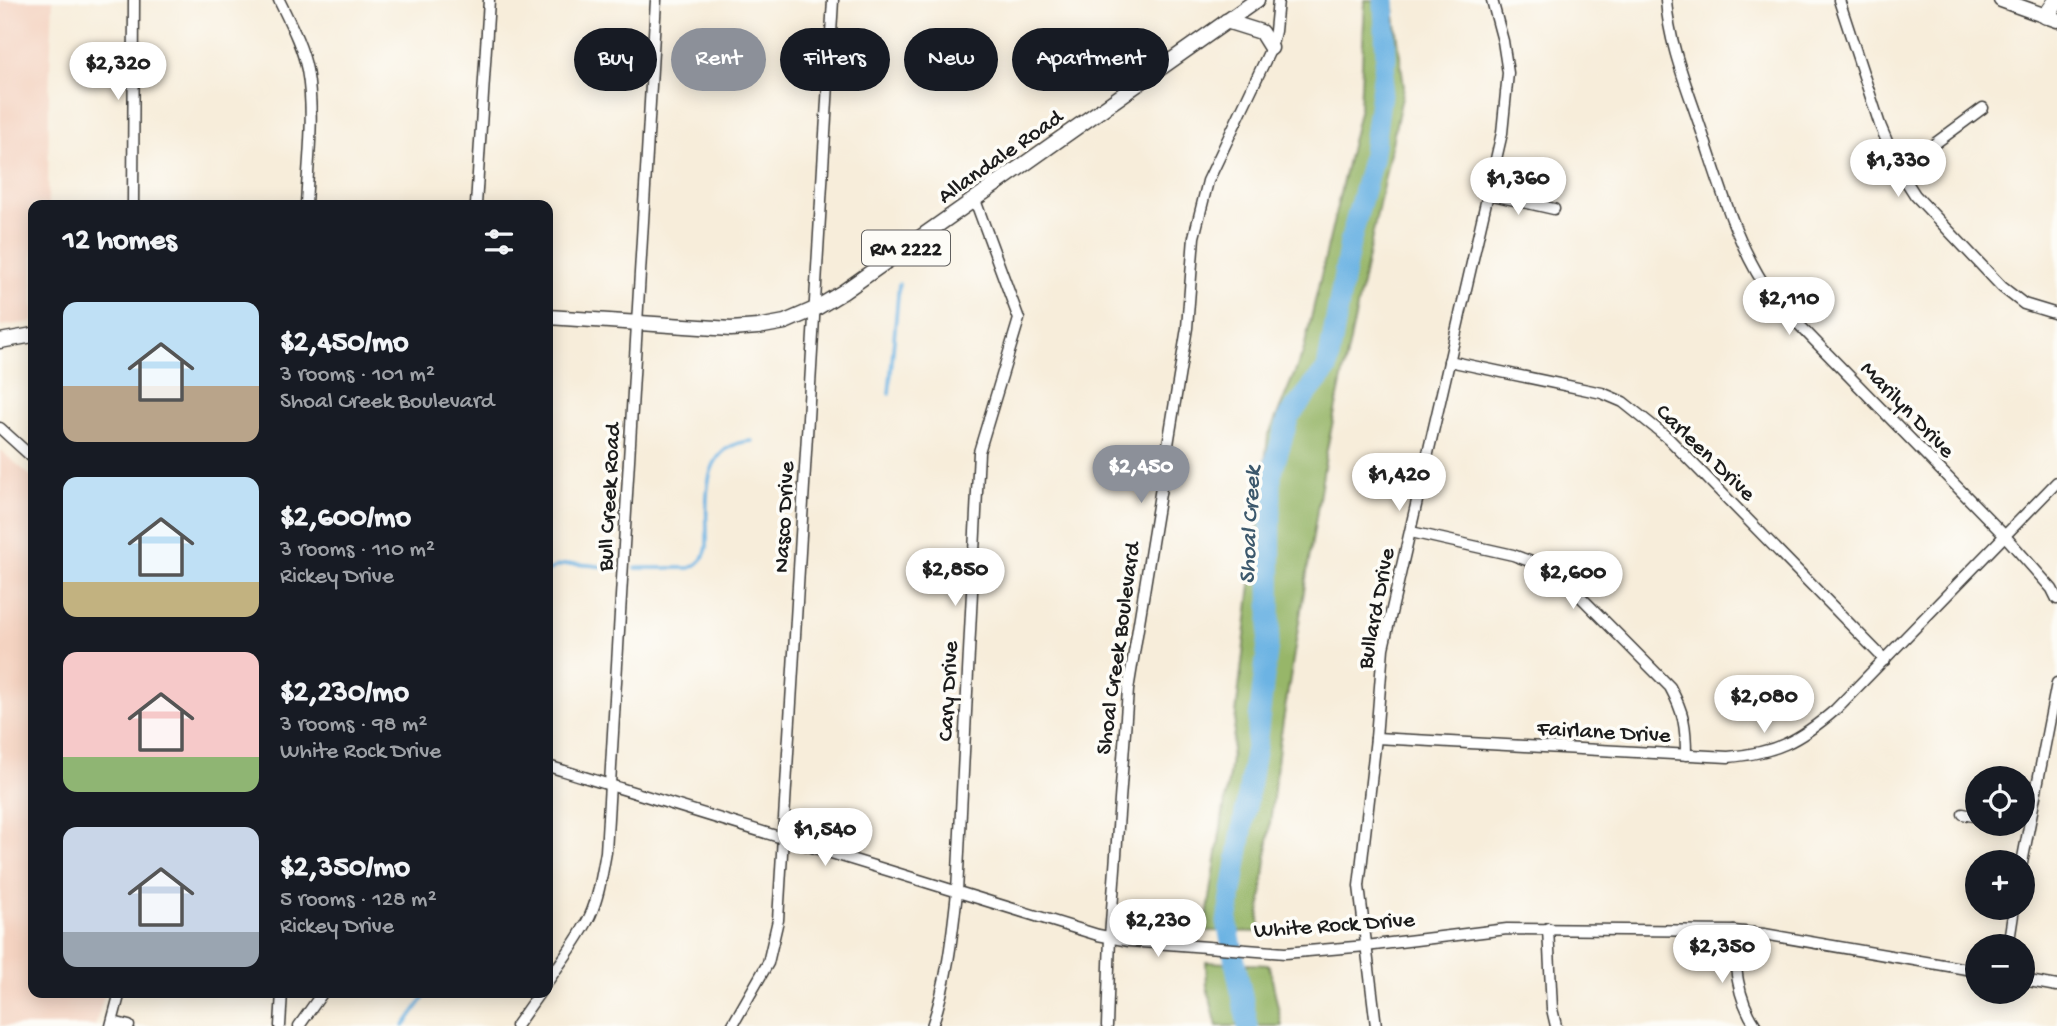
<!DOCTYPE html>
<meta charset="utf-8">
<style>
:root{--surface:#171b24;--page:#20242c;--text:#f1f3f6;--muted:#9ea1a6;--accent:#8c9099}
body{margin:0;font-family:"Gochi Hand",sans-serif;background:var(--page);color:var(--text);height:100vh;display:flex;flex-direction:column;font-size:26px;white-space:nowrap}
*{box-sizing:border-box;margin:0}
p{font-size:23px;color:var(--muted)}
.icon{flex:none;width:38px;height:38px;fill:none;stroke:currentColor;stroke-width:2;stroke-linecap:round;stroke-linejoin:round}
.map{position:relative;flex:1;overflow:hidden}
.panel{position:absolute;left:28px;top:200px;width:525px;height:798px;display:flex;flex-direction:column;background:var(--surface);border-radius:14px;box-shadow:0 4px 18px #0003}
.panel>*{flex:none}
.top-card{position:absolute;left:574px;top:28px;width:665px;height:63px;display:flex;gap:14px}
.tools{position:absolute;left:1965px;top:766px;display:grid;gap:14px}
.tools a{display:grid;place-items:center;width:70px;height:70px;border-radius:50%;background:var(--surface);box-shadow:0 4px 18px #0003;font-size:35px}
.price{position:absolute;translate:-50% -60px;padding:0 16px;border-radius:24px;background:#fff;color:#222;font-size:23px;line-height:46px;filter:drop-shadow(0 2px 4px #0008)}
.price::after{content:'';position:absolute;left:50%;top:42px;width:21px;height:16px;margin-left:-10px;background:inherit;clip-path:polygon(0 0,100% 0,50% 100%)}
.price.on{background:var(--accent);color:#fff}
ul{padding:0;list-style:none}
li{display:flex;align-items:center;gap:21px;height:175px;padding:0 35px}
li span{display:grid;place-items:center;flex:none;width:196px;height:140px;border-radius:14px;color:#555}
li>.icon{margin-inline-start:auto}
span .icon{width:84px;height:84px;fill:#fffc;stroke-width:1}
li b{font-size:30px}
h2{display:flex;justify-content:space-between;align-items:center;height:84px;padding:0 35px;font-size:30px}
.chip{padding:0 24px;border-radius:32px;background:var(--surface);box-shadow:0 4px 18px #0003;font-size:24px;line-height:63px}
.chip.on{background:var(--accent);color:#fff}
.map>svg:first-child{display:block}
</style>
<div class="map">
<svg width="2057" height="1026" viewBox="0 0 2057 1026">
<rect width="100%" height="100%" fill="#fdfcf7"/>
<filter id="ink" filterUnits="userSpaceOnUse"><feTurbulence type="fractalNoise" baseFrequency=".0143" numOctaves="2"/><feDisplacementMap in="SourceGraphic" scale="14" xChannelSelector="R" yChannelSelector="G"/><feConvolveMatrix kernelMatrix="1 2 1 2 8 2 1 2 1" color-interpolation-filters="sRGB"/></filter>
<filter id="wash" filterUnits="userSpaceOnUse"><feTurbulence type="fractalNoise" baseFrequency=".00686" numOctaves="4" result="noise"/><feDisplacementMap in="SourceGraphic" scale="28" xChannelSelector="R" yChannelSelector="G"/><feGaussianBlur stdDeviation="1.57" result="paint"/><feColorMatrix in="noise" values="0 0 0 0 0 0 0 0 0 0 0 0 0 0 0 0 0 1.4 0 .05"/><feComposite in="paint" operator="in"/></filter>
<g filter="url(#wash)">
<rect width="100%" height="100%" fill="#f7edda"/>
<g fill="#f4d3c1">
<polygon points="0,0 53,0 49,94 48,205 33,205 33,322 0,326"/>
<polygon points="0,450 33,478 33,992 105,992 95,1026 0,1026"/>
</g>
<g fill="#97b669" stroke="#5a6942" stroke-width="2">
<polygon points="1365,0 1393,0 1404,87 1327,449 1279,746 1259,920 1261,932 1205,931 1229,775 1268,437 1303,353 1360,107"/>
<polygon points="1206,962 1269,965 1282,1026 1217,1026 1207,987"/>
</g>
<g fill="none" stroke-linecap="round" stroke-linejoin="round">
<g stroke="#6cb3e3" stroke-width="3.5">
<polyline points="889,394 899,284"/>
<path d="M636 568H690C700 564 705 557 707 547 708 507 696 444 752 441"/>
<path d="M548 571C563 559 590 566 608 567"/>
<polyline points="404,1026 428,992"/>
</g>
<polyline stroke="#6cb3e3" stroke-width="21" points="1248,1026 1227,922 1256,746 1270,626 1271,475 1289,416 1327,369 1350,243 1372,160 1386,56 1384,0"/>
</g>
</g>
<g filter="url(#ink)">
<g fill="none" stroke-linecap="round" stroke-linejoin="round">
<g stroke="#3d3b38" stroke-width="13">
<g id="minor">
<path d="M279 0C290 23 302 45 307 70 315 113 308 161 306 205"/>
<path d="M1666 0C1669 45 1687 87 1701 129 1721 188 1736 245 1772 297L2005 536 2052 589 2057 599"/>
<polyline points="1839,0 1880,125 1899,170 1915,195 2002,287 2024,304 2057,314"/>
<polyline points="1899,170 1983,108"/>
<polyline points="1488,194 1554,209"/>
<polyline points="133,205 134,0"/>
<polyline points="476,205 489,0"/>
<polyline points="1449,361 1602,393 1623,402 1668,438 1885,660"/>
<polyline points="0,428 33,458"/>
<path d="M1411 532 1513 555 1540 565 1563 579 1670 687C1684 713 1686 726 1686 755"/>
<path d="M1376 738 1728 757C1776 753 1799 741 1835 710L2057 482"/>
<polyline points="548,766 1098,935 1129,941 1285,953 1366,946 1507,929 1734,931 1764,934 1978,971"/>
<polyline points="1963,814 1978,817"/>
<polyline points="2022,863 2057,683"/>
<polyline points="1548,928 1552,1009 1556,1026"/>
<path d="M1734 931C1735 965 1736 997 1756 1026"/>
<polyline points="2008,947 2014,908"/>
<polyline points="2023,980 2057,986"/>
<path d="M548 981C562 960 579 939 590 916 599 896 602 874 606 852L656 0"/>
<polyline points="113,1022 129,1026"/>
<polyline points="111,1026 120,992"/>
<polyline points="280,1026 282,992"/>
<polyline points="299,1026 323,992"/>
<polyline points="516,1026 540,992"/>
<polyline points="732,1026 768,963 778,920 833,0"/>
<path d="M932 1026C947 982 952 938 957 892L979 452 1019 319 975 200"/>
<polyline points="1107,1026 1110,937 1128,690 1187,328 1194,237 1208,181 1271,48 1275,31 1278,0"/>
<polyline points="1376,1026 1359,886 1376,738 1383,648 1502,133 1508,73 1503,41 1492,0"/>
</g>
</g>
<g stroke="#3d3b38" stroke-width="17">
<g id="major">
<polyline points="2001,0 2057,20"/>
<polyline points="1226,21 1261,32 1271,48"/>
<polyline points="548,317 731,329 758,327 785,322 815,309 843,292 1257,0"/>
<polyline points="0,341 33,335"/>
</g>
</g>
<g stroke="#3d3b38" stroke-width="18">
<polyline id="highway" points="2046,16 2057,0"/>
</g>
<use href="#minor" stroke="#fff" stroke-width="10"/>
<use href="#major" stroke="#fff" stroke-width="14"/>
<use href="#highway" stroke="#fff" stroke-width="16"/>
</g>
</g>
<g text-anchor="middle" stroke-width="7" stroke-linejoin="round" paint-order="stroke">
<rect fill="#fdfcf7" stroke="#605f5e" stroke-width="2" x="862" y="230.5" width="88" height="35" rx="5"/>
<g font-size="21" font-weight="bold" fill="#1c1c1c">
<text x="906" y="255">RM 2222</text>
</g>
<g font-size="23" fill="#1c1c1c" stroke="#fdfcf7">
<text transform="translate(999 155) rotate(-35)" y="8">Allandale Road</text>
<text transform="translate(1909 408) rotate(46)" y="8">Marilyn Drive</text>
<text transform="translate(1707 451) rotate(44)" y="8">Carleen Drive</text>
<text transform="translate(607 497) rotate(-87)" y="8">Bull Creek Road</text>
<text transform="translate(782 517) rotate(-87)" y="8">Nasco Drive</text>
<text transform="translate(1374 608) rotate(-79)" y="8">Bullard Drive</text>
<text transform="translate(1116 648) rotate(-82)" y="8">Shoal Creek Boulevard</text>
<text transform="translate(946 691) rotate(-87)" y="8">Cary Drive</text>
<text transform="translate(1604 730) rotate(3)" y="8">Fairlane Drive</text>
<text transform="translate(1334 923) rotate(-4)" y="8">White Rock Drive</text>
</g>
<g font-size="24" font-style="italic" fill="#3c586c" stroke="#fdfcf7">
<text transform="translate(1248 525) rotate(-87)" y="8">Shoal Creek</text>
</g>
</g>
</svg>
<div class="tools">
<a><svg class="icon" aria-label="locate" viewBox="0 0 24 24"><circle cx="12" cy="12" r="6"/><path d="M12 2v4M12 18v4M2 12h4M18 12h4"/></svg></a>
<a>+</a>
<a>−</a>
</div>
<b class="price" style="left:118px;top:102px">$2,320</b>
<b class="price" style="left:1898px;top:199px">$1,330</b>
<b class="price" style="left:1518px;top:217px">$1,360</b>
<b class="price" style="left:1789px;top:337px">$2,110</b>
<b class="price on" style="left:1141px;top:505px">$2,450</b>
<b class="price" style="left:1399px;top:513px">$1,420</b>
<b class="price" style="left:955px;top:608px">$2,850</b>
<b class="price" style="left:1573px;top:611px">$2,600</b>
<b class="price" style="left:1764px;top:735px">$2,080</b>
<b class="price" style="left:825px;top:868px">$1,540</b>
<b class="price" style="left:1158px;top:959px">$2,230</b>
<b class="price" style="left:1722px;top:985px">$2,350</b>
<div class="top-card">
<a class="chip">Buy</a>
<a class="chip on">Rent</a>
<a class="chip">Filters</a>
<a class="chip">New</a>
<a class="chip">Apartment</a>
</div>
<section class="panel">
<h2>12 homes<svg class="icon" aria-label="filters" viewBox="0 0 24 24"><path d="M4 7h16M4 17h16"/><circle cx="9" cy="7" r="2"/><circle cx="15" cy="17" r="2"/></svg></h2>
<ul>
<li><span style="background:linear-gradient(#bfe0f5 60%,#b9a48a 0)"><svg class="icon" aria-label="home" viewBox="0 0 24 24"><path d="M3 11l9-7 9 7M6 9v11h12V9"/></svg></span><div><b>$2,450/mo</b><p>3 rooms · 101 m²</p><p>Shoal Creek Boulevard</p></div></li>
<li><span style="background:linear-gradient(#bfe0f5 75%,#c2b280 0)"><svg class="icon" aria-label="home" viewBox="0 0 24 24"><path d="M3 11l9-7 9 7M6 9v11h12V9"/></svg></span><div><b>$2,600/mo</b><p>3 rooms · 110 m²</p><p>Rickey Drive</p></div></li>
<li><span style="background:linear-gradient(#f6c9c9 75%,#8fb573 0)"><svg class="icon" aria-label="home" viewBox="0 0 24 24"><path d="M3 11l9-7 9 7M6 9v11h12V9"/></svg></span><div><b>$2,230/mo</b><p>3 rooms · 98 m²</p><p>White Rock Drive</p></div></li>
<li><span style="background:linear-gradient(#c9d6e8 75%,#9aa5b1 0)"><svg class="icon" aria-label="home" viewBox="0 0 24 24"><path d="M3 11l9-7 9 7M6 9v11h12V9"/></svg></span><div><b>$2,350/mo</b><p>5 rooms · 128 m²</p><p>Rickey Drive</p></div></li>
</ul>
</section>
</div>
